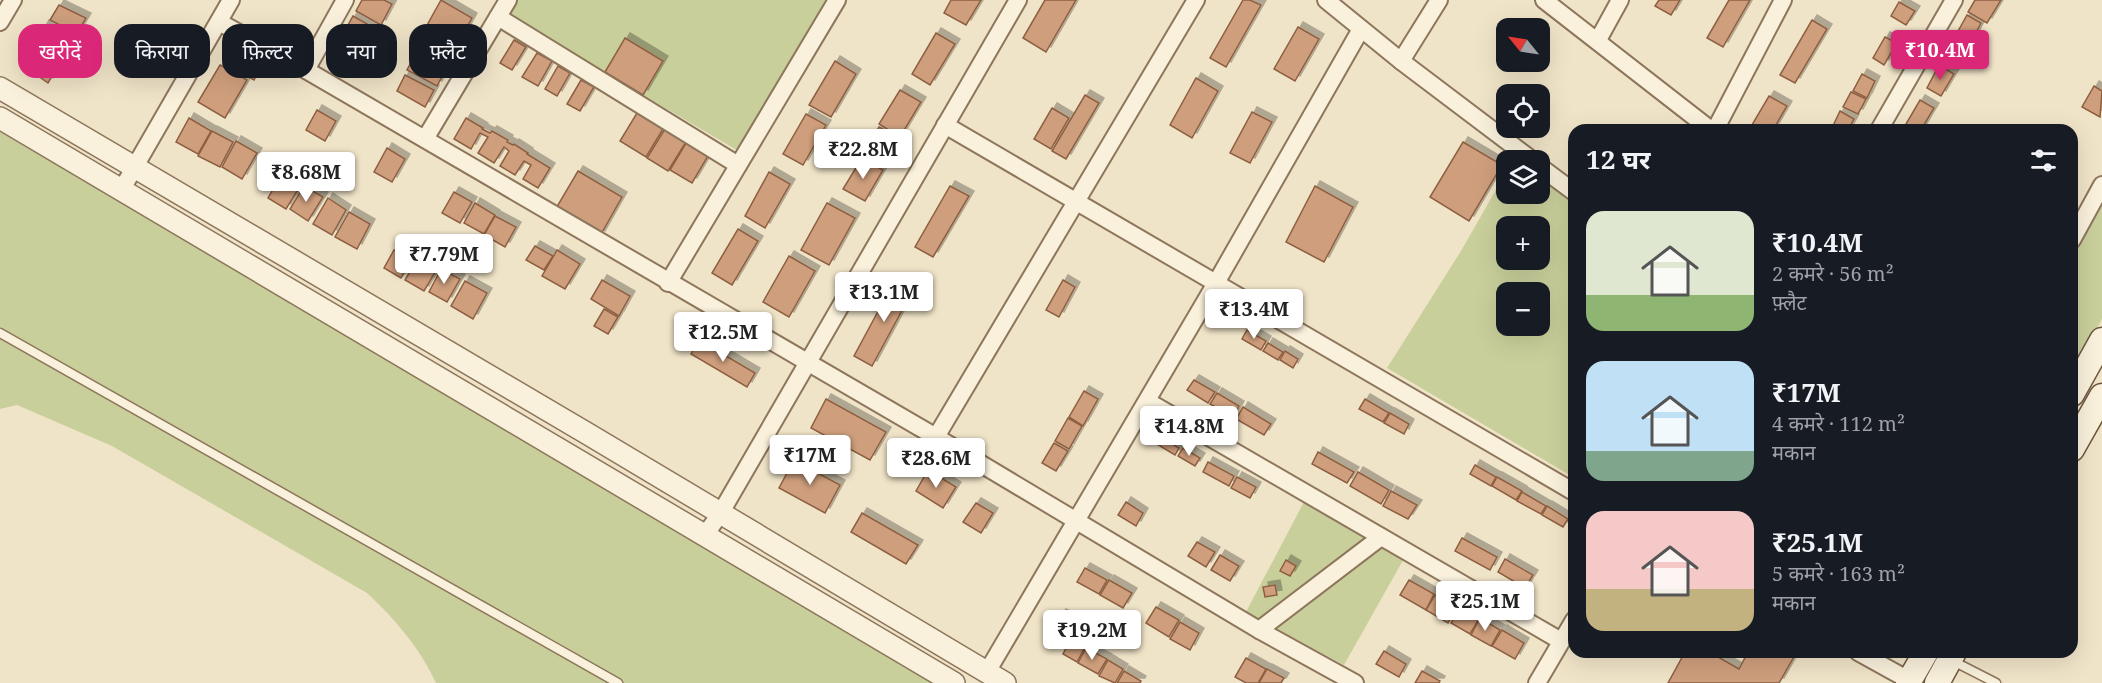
<!DOCTYPE html>
<html lang="hi">
<meta charset="utf-8">
<style>
:root{--surface:#171b24;--page:#242831;--text:#f1f3f6;--muted:#9ea1a6;--accent:#db2777}
body{margin:0;font-family:"Noto Serif","Noto Sans Devanagari",serif;background:var(--page);color:var(--text);height:100vh;display:flex;flex-direction:column;font-size:22px;white-space:nowrap}
*{box-sizing:border-box;margin:0}
p{font-size:20px;color:var(--muted)}
.icon{flex:none;width:33px;height:33px;fill:none;stroke:currentColor;stroke-width:2;stroke-linecap:round;stroke-linejoin:round}
.map{position:relative;flex:1;overflow:hidden}
.sheet{position:absolute;left:1568px;top:124px;width:510px;height:534px;display:flex;flex-direction:column;background:var(--surface);border-radius:18px;box-shadow:0 6px 24px #0002}
.sheet>*{flex:none}
.top-card{position:absolute;left:18px;top:24px;width:570px;height:54px;display:flex;gap:12px}
.needle{width:39px;rotate:300deg}
.tools{position:absolute;left:1496px;top:18px;display:grid;gap:12px}
.tools a{display:grid;place-items:center;width:54px;height:54px;border-radius:12px;background:var(--surface);box-shadow:0 6px 24px #0002;font-size:30px}
.price{position:absolute;translate:-50% -51px;padding:0 14px;border-radius:6px;background:#fff;color:#222;font-size:20px;line-height:39px;filter:drop-shadow(0 2px 3px #0008)}
.price::after{content:'';position:absolute;left:50%;top:36px;width:18px;height:14px;margin-left:-9px;background:inherit;clip-path:polygon(0 0,100% 0,50% 100%)}
.price.active{background:var(--accent);color:#fff}
ul{padding:0;list-style:none}
li{display:flex;align-items:center;gap:18px;height:150px;padding:0 18px}
li span{display:grid;place-items:center;flex:none;width:168px;height:120px;border-radius:18px;color:#555}
li>.icon{margin-inline-start:auto}
span .icon{width:72px;height:72px;fill:#fffc;stroke-width:1}
li b{font-size:26px}
h2{display:flex;justify-content:space-between;align-items:center;height:72px;padding:0 18px;font-size:26px}
.tag{padding:0 21px;border-radius:18px;background:var(--surface);box-shadow:0 6px 24px #0002;font-size:21px;line-height:54px}
.tag.active{background:var(--accent);color:#fff}
.map>svg:first-child{display:block}
</style>
<div class="map">
<svg width="2102" height="683" viewBox="0 0 2102 683">
<defs>
<filter id="shadow"><feDropShadow dx="5" dy="-5" stdDeviation="0" flood-color="#0004"/></filter>
</defs>
<rect width="100%" height="100%" fill="#f0e4c8"/>
<g fill="#c9cf9b" fill-rule="evenodd">
<polygon points="515,0 827,0 740,152 507,15"/>
<path d="M0 132 941 683H436C420 648 395 619 367 593L112 446 17 405 0 409Z"/>
<path d="M1539 171 1573 197V477L1387 368 1461 251 1506 172V194H1539ZM1506 226H1539V260H1506ZM1506 292H1539V326H1506Z"/>
<polygon points="2102,191 2102,319 2072,373 2072,245"/>
<polygon points="1306,498 1406,555 1344,665 1246,612"/>
</g>
<g fill="#cf9f7d" stroke="#8d5f41" stroke-width="1.5" filter="url(#shadow)">
<polygon points="362,0 384,0 392,4 381,25 356,11"/>
<polygon points="441,0 472,18 457,45 426,27"/>
<polygon points="951,0 981,0 966,25 944,13"/>
<polygon points="1045,0 1076,0 1046,52 1023,38"/>
<polygon points="1243,0 1250,0 1261,5 1226,67 1210,58"/>
<polygon points="1659,0 1680,0 1671,15 1655,6"/>
<polygon points="1729,0 1750,0 1723,47 1707,38"/>
<polygon points="1975,0 2001,0 1987,23 1968,12"/>
<polygon points="1899,2 1915,11 1906,25 1891,16"/>
<polygon points="59,5 86,18 48,83 24,66 32,51 44,57 48,49 35,42 44,25 58,33 62,26 50,20"/>
<polygon points="1967,15 1981,23 1971,42 1957,33"/>
<polygon points="353,16 378,30 367,50 342,36"/>
<polygon points="1812,20 1827,29 1795,83 1780,75"/>
<polygon points="1298,27 1319,39 1295,81 1274,69"/>
<polygon points="936,33 955,44 930,85 912,74"/>
<polygon points="1956,34 1971,42 1963,55 1949,47"/>
<polygon points="1885,37 1897,43 1884,65 1873,58"/>
<polygon points="625,38 663,61 643,95 605,72"/>
<polygon points="340,40 365,54 355,73 330,60"/>
<polygon points="514,40 526,47 512,70 500,63"/>
<polygon points="239,47 264,62 254,80 228,66"/>
<polygon points="417,51 447,67 437,86 407,70"/>
<polygon points="537,53 552,61 538,86 522,77"/>
<polygon points="835,61 856,74 831,117 809,105"/>
<polygon points="220,65 247,80 225,118 198,102"/>
<polygon points="1939,65 1954,74 1941,96 1927,88"/>
<polygon points="558,66 570,73 557,96 545,89"/>
<polygon points="1862,74 1875,81 1867,98 1853,91"/>
<polygon points="405,75 434,90 425,107 397,91"/>
<polygon points="1196,78 1218,91 1192,138 1170,125"/>
<polygon points="581,80 594,87 580,111 567,104"/>
<polygon points="2094,86 2102,91 2100,117 2082,107"/>
<polygon points="900,90 921,102 900,137 879,124"/>
<polygon points="1851,92 1866,99 1858,114 1843,107"/>
<polygon points="1085,95 1099,103 1066,159 1052,151"/>
<polygon points="1769,96 1787,106 1773,130 1749,130"/>
<polygon points="1920,100 1934,108 1921,130 1917,130 1906,124"/>
<polygon points="1052,108 1069,118 1051,149 1034,139"/>
<polygon points="317,110 336,121 325,141 306,130"/>
<polygon points="1840,111 1854,119 1848,130 1831,130"/>
<polygon points="1252,112 1272,122 1250,163 1230,153"/>
<polygon points="637,113 663,129 646,157 620,141"/>
<polygon points="806,114 826,125 803,165 783,154"/>
<polygon points="189,118 211,131 198,154 176,142"/>
<polygon points="466,118 483,128 482,129 490,133 492,131 508,140 507,142 513,145 514,144 528,153 527,154 550,168 538,188 523,179 531,165 524,161 515,175 500,166 509,151 504,147 494,163 478,153 488,137 480,133 471,149 454,139"/>
<polygon points="879,127 900,139 884,167 863,155"/>
<polygon points="665,129 686,142 668,171 647,158"/>
<polygon points="212,131 233,142 220,167 198,156"/>
<polygon points="236,141 257,153 242,179 222,167"/>
<polygon points="1463,142 1502,165 1469,221 1430,197"/>
<polygon points="686,143 708,156 692,183 670,170"/>
<polygon points="387,148 405,159 392,182 374,172"/>
<polygon points="862,158 883,170 865,201 843,189"/>
<polygon points="578,171 622,197 600,236 555,210"/>
<polygon points="283,172 302,183 286,209 268,198"/>
<polygon points="769,172 790,184 765,228 745,216"/>
<polygon points="304,186 323,197 308,221 290,209"/>
<polygon points="950,186 969,196 933,257 915,247"/>
<polygon points="1315,186 1353,207 1324,262 1286,242"/>
<polygon points="454,192 472,202 460,223 442,213"/>
<polygon points="328,198 346,210 332,235 313,224"/>
<polygon points="475,203 495,215 484,234 464,223"/>
<polygon points="827,203 855,218 829,265 801,250"/>
<polygon points="349,212 370,224 357,249 335,237"/>
<polygon points="495,216 516,227 505,247 484,235"/>
<polygon points="738,229 758,241 732,285 712,273"/>
<polygon points="535,246 553,256 544,270 526,260"/>
<polygon points="394,250 412,260 401,278 384,268"/>
<polygon points="557,250 580,264 565,289 542,276"/>
<polygon points="789,256 815,271 789,317 763,302"/>
<polygon points="418,258 437,269 424,291 405,280"/>
<polygon points="441,269 460,279 447,302 429,292"/>
<polygon points="602,280 630,296 619,316 591,299"/>
<polygon points="895,280 913,290 872,366 854,356"/>
<polygon points="1063,280 1075,287 1059,317 1046,310"/>
<polygon points="465,281 487,293 473,319 451,306"/>
<polygon points="604,309 618,317 608,334 594,326"/>
<polygon points="1247,330 1266,341 1261,350 1242,339"/>
<polygon points="699,340 755,373 747,387 691,354"/>
<polygon points="1268,343 1283,352 1278,360 1263,351"/>
<polygon points="1285,351 1298,359 1293,368 1280,360"/>
<polygon points="1194,380 1215,392 1208,403 1187,390"/>
<polygon points="1084,391 1098,399 1083,426 1069,417"/>
<polygon points="1217,393 1239,406 1233,417 1210,404"/>
<polygon points="826,399 886,432 870,460 811,428"/>
<polygon points="1365,399 1389,413 1383,422 1359,409"/>
<polygon points="1243,407 1271,424 1264,435 1236,419"/>
<polygon points="1390,413 1409,424 1404,434 1384,423"/>
<polygon points="1068,418 1082,426 1069,449 1055,441"/>
<polygon points="1159,436 1179,448 1175,455 1155,443"/>
<polygon points="1054,443 1068,451 1056,471 1042,463"/>
<polygon points="1183,448 1200,458 1195,466 1178,456"/>
<polygon points="1318,452 1354,472 1347,483 1312,464"/>
<polygon points="794,460 840,485 825,513 779,488"/>
<polygon points="1208,462 1234,476 1229,486 1203,472"/>
<polygon points="1475,465 1496,477 1491,486 1470,474"/>
<polygon points="928,470 956,487 943,508 916,491"/>
<polygon points="1358,472 1389,490 1381,504 1350,486"/>
<polygon points="1237,477 1256,487 1250,498 1231,488"/>
<polygon points="1497,477 1522,491 1516,500 1492,486"/>
<polygon points="1391,491 1417,505 1408,519 1383,506"/>
<polygon points="1522,492 1546,506 1541,514 1517,501"/>
<polygon points="1126,502 1143,513 1136,526 1118,515"/>
<polygon points="976,503 993,513 981,533 963,522"/>
<polygon points="1547,506 1568,519 1563,527 1542,515"/>
<polygon points="862,513 918,545 906,564 851,532"/>
<polygon points="1462,538 1497,557 1490,570 1455,551"/>
<polygon points="1197,542 1215,552 1206,567 1188,556"/>
<polygon points="1220,555 1239,566 1230,581 1211,570"/>
<polygon points="1505,559 1533,575 1525,588 1498,572"/>
<polygon points="1286,560 1296,566 1290,576 1280,571"/>
<polygon points="1085,568 1107,580 1099,594 1077,582"/>
<polygon points="1109,580 1132,593 1123,608 1100,595"/>
<polygon points="1409,580 1434,594 1426,610 1400,595"/>
<polygon points="1275,585 1277,595 1265,597 1263,587"/>
<polygon points="1435,595 1457,607 1448,623 1426,610"/>
<polygon points="1156,607 1179,620 1169,637 1146,623"/>
<polygon points="1460,608 1479,619 1470,634 1451,623"/>
<polygon points="1061,614 1086,627 1078,642 1053,629"/>
<polygon points="1480,618 1500,630 1491,646 1471,635"/>
<polygon points="1180,622 1199,633 1190,650 1170,639"/>
<polygon points="1502,630 1524,643 1515,659 1492,646"/>
<polygon points="1071,639 1085,647 1077,662 1063,654"/>
<polygon points="1086,648 1107,659 1098,674 1078,663"/>
<polygon points="1384,651 1406,664 1399,677 1376,664"/>
<polygon points="1685,652 1721,652 1718,657 1739,669 1748,652 1791,652 1795,655 1779,683 1668,683"/>
<polygon points="1246,658 1266,669 1258,683 1246,683 1235,677"/>
<polygon points="1108,660 1123,669 1115,683 1099,676"/>
<polygon points="1267,669 1284,678 1281,683 1259,683"/>
<polygon points="1124,671 1141,681 1140,683 1117,683"/>
<polygon points="1422,671 1440,681 1439,683 1415,683"/>
</g>
<g fill="none" stroke-linecap="round" stroke-linejoin="round">
<g stroke="#8d765c" stroke-width="11">
<g id="service">
<polyline points="0,333 618,683"/>
<polyline points="1951,660 1996,683"/>
</g>
</g>
<g stroke="#8d765c" stroke-width="20">
<g id="minor">
<polyline points="1326,0 1401,61 1532,160"/>
<polyline points="1544,0 1711,130"/>
<polyline points="498,17 738,165"/>
<polyline points="0,22 13,0"/>
<polyline points="219,22 306,70 936,437 1259,630 1355,683"/>
<polyline points="1598,40 1620,0"/>
<polyline points="1401,61 1439,0"/>
<polyline points="306,70 345,0"/>
<polyline points="945,125 1574,492"/>
<polyline points="1715,130 1783,0"/>
<polyline points="1879,130 1954,0"/>
<polyline points="425,139 508,0"/>
<polyline points="1539,166 1574,192"/>
<polyline points="122,189 231,0"/>
<polyline points="2072,240 2102,185"/>
<polyline points="668,283 837,0"/>
<polyline points="1147,401 1561,641"/>
<polyline points="936,437 1196,0"/>
<polyline points="705,535 720,514 1018,0"/>
<polyline points="1259,630 1381,537"/>
<polyline points="1858,652 1914,683"/>
<polyline points="987,672 1216,283 1361,29"/>
<polyline points="1537,683 1574,620"/>
</g>
</g>
<g stroke="#8d765c" stroke-width="24">
<g id="tertiary">
<polyline points="0,88 588,434 1005,683"/>
<polyline points="0,118 954,683"/>
</g>
</g>
<g stroke="#6f573f" stroke-width="27">
<g id="secondary">
<polyline points="2072,394 2102,340"/>
<polyline points="2072,449 2102,396"/>
<polyline points="1908,683 1926,652"/>
<polyline points="1937,683 1954,652"/>
</g>
</g>
<use href="#service" stroke="#faf1dc" stroke-width="8"/>
<use href="#minor" stroke="#faf1dc" stroke-width="16"/>
<use href="#tertiary" stroke="#faf1dc" stroke-width="21"/>
<use href="#secondary" stroke="#faf1dc" stroke-width="24"/>
</g>
</svg>
<div class="tools">
<a><svg class="needle" viewBox="-14 -14 28 28"><path d="M0-13l5 13h-10z" fill="#e53935"/><path d="M0 13l5-13h-10z" fill="#9ea1a6"/></svg></a>
<a><svg class="icon" aria-label="locate" viewBox="0 0 24 24"><circle cx="12" cy="12" r="6"/><path d="M12 2v4M12 18v4M2 12h4M18 12h4"/></svg></a>
<a><svg class="icon" aria-label="layers" viewBox="0 0 24 24"><path d="M12 4l9 5-9 5-9-5zM3 14l9 5 9-5"/></svg></a>
<a>+</a>
<a>−</a>
</div>
<b class="price active" style="left:1940px;top:81px">₹10.4M</b>
<b class="price" style="left:863px;top:180px">₹22.8M</b>
<b class="price" style="left:306px;top:203px">₹8.68M</b>
<b class="price" style="left:444px;top:285px">₹7.79M</b>
<b class="price" style="left:884px;top:323px">₹13.1M</b>
<b class="price" style="left:1254px;top:340px">₹13.4M</b>
<b class="price" style="left:723px;top:363px">₹12.5M</b>
<b class="price" style="left:1189px;top:457px">₹14.8M</b>
<b class="price" style="left:810px;top:486px">₹17M</b>
<b class="price" style="left:936px;top:489px">₹28.6M</b>
<b class="price" style="left:1485px;top:632px">₹25.1M</b>
<b class="price" style="left:1092px;top:661px">₹19.2M</b>
<div class="top-card">
<a class="tag active">खरीदें</a>
<a class="tag">किराया</a>
<a class="tag">फ़िल्टर</a>
<a class="tag">नया</a>
<a class="tag">फ़्लैट</a>
</div>
<section class="sheet">
<h2>12 घर<svg class="icon" aria-label="filters" viewBox="0 0 24 24"><path d="M4 7h16M4 17h16"/><circle cx="9" cy="7" r="2"/><circle cx="15" cy="17" r="2"/></svg></h2>
<ul>
<li><span style="background:linear-gradient(#dfe7d0 70%,#8fb573 0)"><svg class="icon" aria-label="home" viewBox="0 0 24 24"><path d="M3 11l9-7 9 7M6 9v11h12V9"/></svg></span><div><b>₹10.4M</b><p>2 कमरे · 56 m²</p><p>फ़्लैट</p></div></li>
<li><span style="background:linear-gradient(#bfe0f5 75%,#7fa58c 0)"><svg class="icon" aria-label="home" viewBox="0 0 24 24"><path d="M3 11l9-7 9 7M6 9v11h12V9"/></svg></span><div><b>₹17M</b><p>4 कमरे · 112 m²</p><p>मकान</p></div></li>
<li><span style="background:linear-gradient(#f6c9c9 65%,#c2b280 0)"><svg class="icon" aria-label="home" viewBox="0 0 24 24"><path d="M3 11l9-7 9 7M6 9v11h12V9"/></svg></span><div><b>₹25.1M</b><p>5 कमरे · 163 m²</p><p>मकान</p></div></li>
</ul>
</section>
</div>
